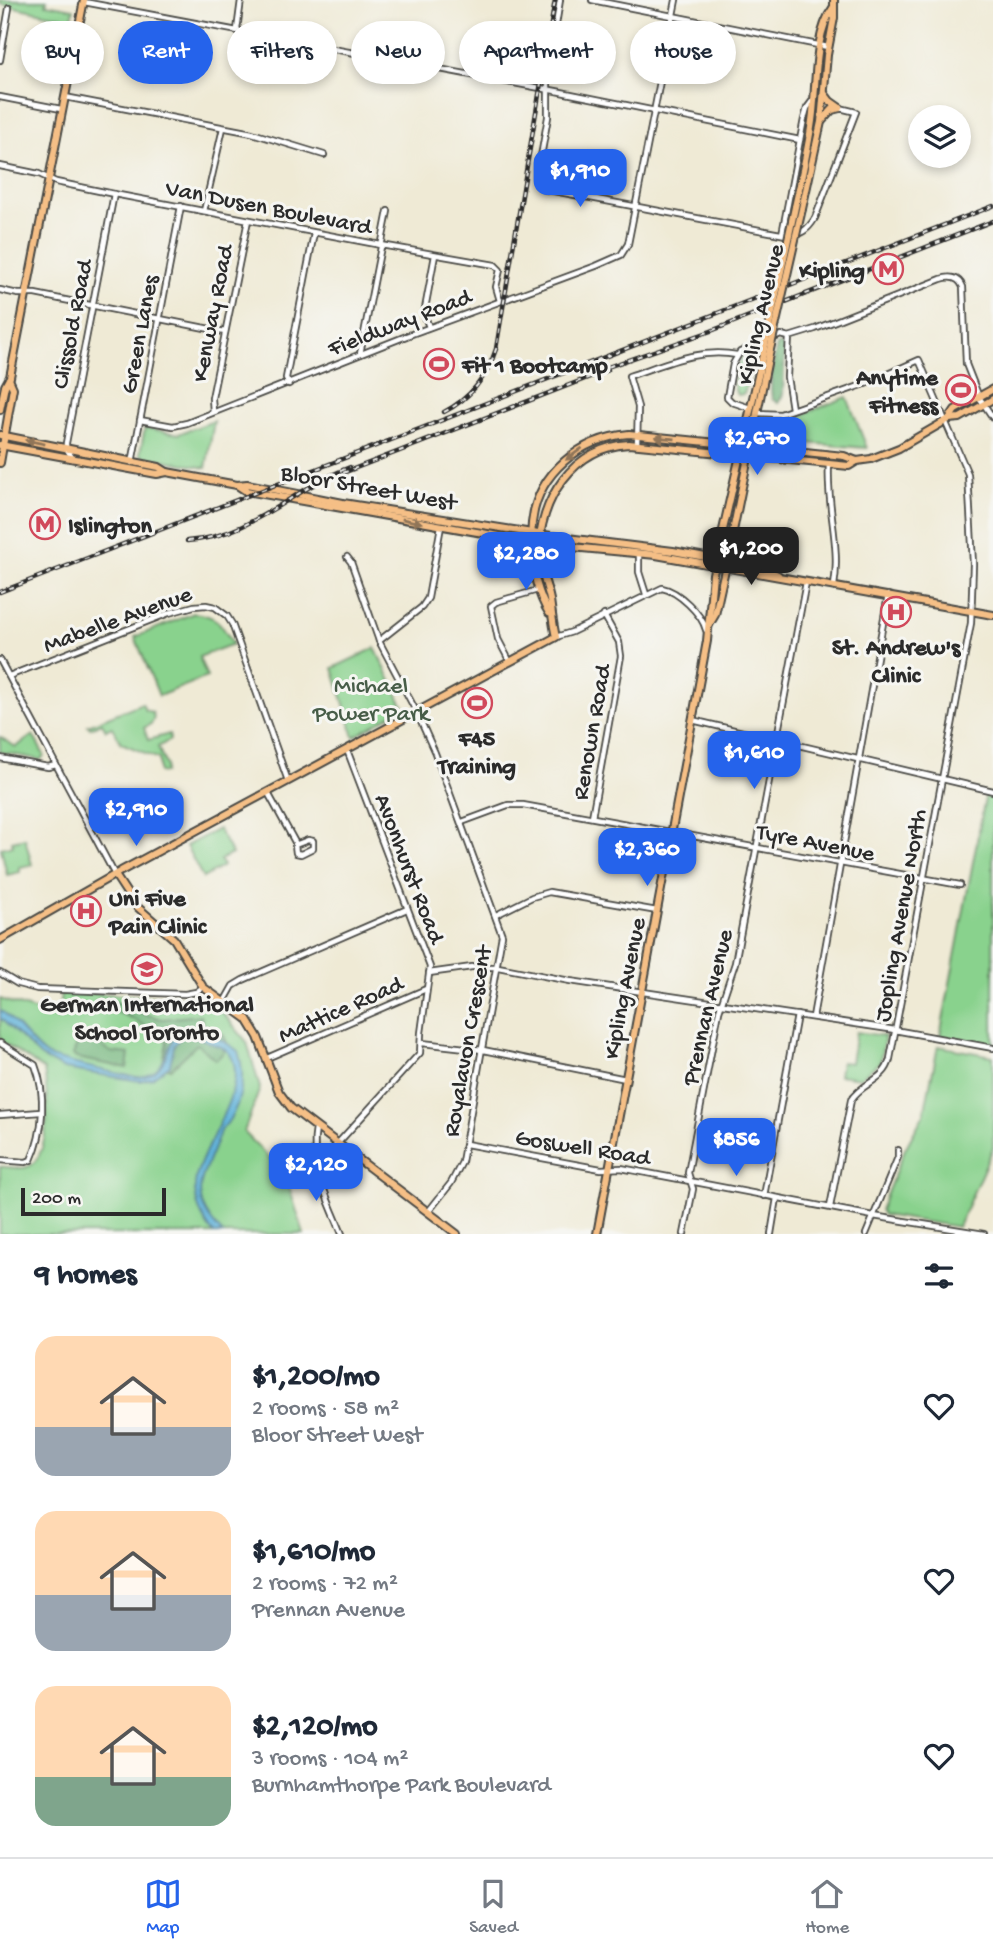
<!DOCTYPE html>
<meta charset="utf-8">
<style>
:root{--surface:#fff;--page:#f2f2f3;--text:#1f2937;--muted:#747a83;--line:#e0e1e3;--accent:#2563eb}
body{margin:0;font-family:"Gochi Hand",sans-serif;background:var(--page);color:var(--text);height:100vh;display:flex;flex-direction:column;font-size:26px;white-space:nowrap}
*{box-sizing:border-box;margin:0}
p{font-size:23px;color:var(--muted)}
.icon{flex:none;width:38px;height:38px;fill:none;stroke:currentColor;stroke-width:2;stroke-linecap:round;stroke-linejoin:round}
.map{position:relative;height:1234px;overflow:hidden}
.sheet{display:flex;flex-direction:column;background:var(--surface);flex:1}
.sheet>*{flex:none}
.banner{position:absolute;left:21px;top:21px;width:952px;height:63px;display:flex;gap:14px}
.tools{position:absolute;left:908px;top:105px;display:grid;gap:14px}
.tools a{display:grid;place-items:center;width:63px;height:63px;border-radius:50%;background:var(--surface);box-shadow:0 4px 10px #0003;font-size:35px}
.scale{position:absolute;left:21px;bottom:18px;width:145px;box-sizing:border-box;padding-left:7px;border:4px solid #2b2b2b;border-top:0;font-size:19px;line-height:24px;white-space:nowrap;color:#2b2b2b;-webkit-text-stroke:5px #f6f6f2;paint-order:stroke}
.price{position:absolute;translate:-50% -60px;padding:0 16px;border-radius:14px;background:var(--accent);color:#fff;font-size:23px;line-height:46px;filter:drop-shadow(0 2px 4px #0008)}
.price::after{content:'';position:absolute;left:50%;top:42px;width:21px;height:16px;margin-left:-10px;background:inherit;clip-path:polygon(0 0,100% 0,50% 100%)}
.price.current{background:#222;color:#fff}
ul{padding:0;list-style:none}
li{display:flex;align-items:center;gap:21px;height:175px;padding:0 35px}
li span{display:grid;place-items:center;flex:none;width:196px;height:140px;border-radius:21px;color:#555}
li>.icon{margin-inline-start:auto}
span .icon{width:84px;height:84px;fill:#fffc;stroke-width:1}
li b{font-size:30px}
h2{display:flex;justify-content:space-between;align-items:center;height:84px;padding:0 35px;font-size:30px}
.tag{padding:0 24px;border-radius:32px;background:var(--surface);box-shadow:0 4px 10px #0003;font-size:24px;line-height:63px}
.tag.current{background:var(--accent);color:#fff}
.dock{display:flex;justify-content:space-around;align-items:center;height:98px;border-top:2px solid var(--line);background:var(--surface);font-size:19px;color:var(--muted)}
.dock a{display:grid;justify-items:center;gap:4px}
.dock .current{color:var(--accent)}
.map>svg:first-child{display:block}
</style>
<div class="map">
<svg width="993" height="1234" viewBox="0 0 993 1234">
<rect width="100%" height="100%" fill="#f6f6f2"/>
<filter id="ink" filterUnits="userSpaceOnUse"><feTurbulence type="fractalNoise" baseFrequency=".0143" numOctaves="2"/><feDisplacementMap in="SourceGraphic" scale="14" xChannelSelector="R" yChannelSelector="G"/><feConvolveMatrix kernelMatrix="1 2 1 2 8 2 1 2 1" color-interpolation-filters="sRGB"/></filter>
<filter id="wash" filterUnits="userSpaceOnUse"><feTurbulence type="fractalNoise" baseFrequency=".00686" numOctaves="4" result="noise"/><feDisplacementMap in="SourceGraphic" scale="28" xChannelSelector="R" yChannelSelector="G"/><feGaussianBlur stdDeviation="1.57" result="paint"/><feColorMatrix in="noise" values="0 0 0 0 0 0 0 0 0 0 0 0 0 0 0 0 0 1.4 0 .05"/><feComposite in="paint" operator="in"/></filter>
<g filter="url(#wash)">
<rect width="100%" height="100%" fill="#efead5"/>
<g fill="#89d28d" stroke="#5a7e5c" stroke-width="2">
<polygon points="0,0 47,0 46,4 74,9 72,19 0,4"/>
<path d="M758 349 744 394 737 395C731 385 736 361 746 354 748 353 756 350 758 349Z"/>
<polygon points="847,397 867,448 806,443 806,432 800,415"/>
<polygon points="214,421 206,468 142,456 140,453 145,428 178,434"/>
<path d="M194 613C219 616 221 624 233 644L199 657 207 677 159 696 135 637Z"/>
<polygon points="375,648 404,707 354,737 333,668"/>
<polygon points="142,703 145,710 152,712 154,717 152,723 144,728 148,740 169,734 170,740 158,747 166,766 165,773 159,772 159,759 121,743 112,727 106,730 102,723 90,728 88,725"/>
<polygon points="33,735 44,755 41,760 0,752 0,737 16,747"/>
<polygon points="986,793 993,795 993,1046 940,1036"/>
<polygon points="218,829 232,854 220,860 223,866 203,878 186,846"/>
<polygon points="25,838 32,865 19,867 20,872 7,875 1,848 13,845 12,841"/>
<path d="M61 992 168 997H190L196 995 223 1013 247 1042 260 1088 244 1132 285 1174 304 1234H0V1167C8 1166 20 1170 27 1167 52 1158 48 1091 44 1070L0 1040V999L58 1018Z"/>
<polygon points="856,1032 885,1036 880,1062 860,1078 839,1075 841,1062 851,1063"/>
<polygon points="938,1046 993,1056 993,1148 958,1227 883,1215 880,1210 905,1149 924,1114"/>
</g>
<g fill="#6eb478" stroke="#4c7052" stroke-width="2">
<path d="M780 344 785 347 783 395 778 403 772 399C769 382 773 362 777 345Z"/>
<path d="M101 999 125 1004 144 1014 162 1019 201 1015 202 1024 223 1034 227 1043 223 1053 216 1060 197 1044 171 1069 162 1066 167 1042 164 1035C148 1031 137 1019 122 1014 112 1010 102 1010 95 1002Z"/>
<polygon points="80,1036 101,1039 103,1047 111,1052 129,1054 127,1068 76,1058 73,1055"/>
</g>
<path fill="#5eb2da" stroke="#446e82" stroke-width="2" d="M0 1010C18 1021 28 1043 46 1055 52 1059 134 1078 140 1077 181 1072 157 1014 205 1033 216 1037 228 1043 238 1051 247 1077 241 1112 220 1131 206 1176 182 1192 223 1234H214C203 1221 194 1202 195 1184 198 1149 253 1085 229 1053 225 1048 220 1047 215 1045 199 1038 197 1034 180 1038L174 1046 170 1065 152 1078 140 1081 64 1069 41 1057 0 1018Z"/>
</g>
<g filter="url(#ink)">
<g fill="none" stroke-linecap="round" stroke-linejoin="round">
<g stroke="#484844" stroke-width="8">
<g id="minor">
<path d="M560 0 548 75V117L537 179 543 189 786 235C800 236 808 230 815 218L856 112 840 108"/>
<polyline points="592,0 828,47"/>
<polyline points="84,2 556,91 800,140"/>
<polyline points="237,30 241,0"/>
<polyline points="0,60 9,8"/>
<polyline points="0,97 61,109"/>
<polyline points="65,97 252,133 324,155"/>
<polyline points="0,166 39,174 56,182 114,194 381,245 495,265 500,270 496,287 500,301"/>
<polyline points="204,211 223,128"/>
<polyline points="782,234 804,119 807,108 813,100"/>
<polyline points="0,290 18,294 35,294 225,332"/>
<polyline points="429,327 424,314 435,255"/>
<polyline points="789,337 787,377 792,409"/>
<polyline points="360,354 388,211"/>
<polyline points="289,384 286,378 314,233"/>
<path d="M750 408 732 402 727 397 733 364 740 352 781 335 789 337 815 329 941 279C950 276 959 277 963 287L966 364 979 397 993 418"/>
<polyline points="213,412 212,398 248,220"/>
<path d="M757 413 780 414 865 384 919 360 968 474 973 564 971 623 890 1059C885 1081 862 1082 851 1100L830 1207"/>
<polyline points="140,420 173,426 187,423 409,335 596,266 621,255 628,244 676,0"/>
<path d="M637 445 638 407 629 376C665 364 698 348 737 355"/>
<polyline points="73,459 66,448 66,443 114,194"/>
<polyline points="132,463 181,206"/>
<path d="M829 465C826 506 841 545 834 586"/>
<polyline points="639,553 639,572 646,594"/>
<polyline points="347,557 351,562 379,641 417,713 435,753 502,935 462,1162 451,1183 428,1212"/>
<path d="M556 637 572 632 662 588C678 591 702 614 706 630"/>
<polyline points="379,641 422,607 428,598 441,526"/>
<polyline points="0,660 115,875"/>
<polyline points="510,662 498,639 491,606 496,602 538,590"/>
<polyline points="9,676 169,613 194,606 206,605 215,607 227,616 232,624 288,781"/>
<polyline points="692,720 993,791"/>
<polyline points="0,758 48,767 56,765"/>
<polyline points="268,793 296,844"/>
<polyline points="592,817 621,656 619,642 604,615"/>
<polyline points="462,822 508,805 523,805 960,885"/>
<polygon points="308,840 313,841 313,848 301,854 296,853 295,845"/>
<polyline points="496,915 532,897 549,892 657,911"/>
<polyline points="0,973 18,984 37,989 185,994 196,992 203,987"/>
<polyline points="429,973 472,967 498,967 570,981 889,1029 993,1048"/>
<polyline points="224,1002 233,986 243,980 407,909"/>
<polyline points="813,1017 888,595"/>
<path d="M0 1043 35 1065C46 1093 44 1132 31 1160L26 1162 0 1160"/>
<polyline points="422,1043 483,1050 626,1079"/>
<polyline points="267,1058 426,989"/>
<polyline points="0,1115 41,1112"/>
<path d="M316 1128C309 1165 329 1201 342 1234"/>
<polyline points="466,1144 601,1169 621,1168 873,1216 984,1234"/>
<polyline points="318,1165 420,1053 421,1033 430,967 347,750"/>
<polyline points="764,1196 797,1015"/>
<polyline points="684,1234 693,1189 688,1173 719,1011 735,963 806,582"/>
<polyline points="771,1234 777,1198"/>
<polyline points="866,1234 898,1157 898,1150"/>
</g>
</g>
<g stroke="#484844" stroke-width="10">
<g id="major">
<polyline points="824,93 830,101 840,108"/>
<polyline points="822,121 832,110 840,108"/>
<path d="M795 207C801 179 808 150 812 121 817 87 813 35 833 8"/>
<polyline points="802,209 821,122 827,55 834,18 834,0"/>
<polyline points="0,410 5,386 10,377 84,0"/>
<polyline points="949,419 955,410 993,389"/>
<polyline points="0,435 159,467 167,472 237,485 246,491 550,545 656,555 993,615"/>
<polyline points="0,445 157,474 167,472"/>
<polyline points="0,463 13,388 9,379"/>
<polyline points="237,485 247,484 343,503 551,536 673,551 760,567 778,575"/>
<path d="M549 613C538 595 532 571 532 550 532 541 531 532 532 523 537 473 581 438 629 434L844 456 857 461"/>
<polyline points="709,625 715,615 729,551 769,354"/>
<polyline points="115,875 134,904 174,939 203,987 247,1019 258,1037 279,1092 291,1108 457,1234"/>
<path d="M0 940 121 871 556 637C553 625 552 613 550 600 547 584 539 569 539 553 539 500 573 447 629 444L849 466 857 461 871 459 899 448 949 419 960 418 993 399"/>
<polyline points="597,1234 707,641 713,574 763,354"/>
</g>
</g>
<use href="#minor" stroke="#fff" stroke-width="4.5"/>
<use href="#major" stroke="#f5bf86" stroke-width="6"/>
<g stroke="#2b2b2b" stroke-width="4.5">
<g id="rail">
<polyline points="599,370 711,331 993,221"/>
<path d="M444 412C471 398 487 377 496 349L555 0"/>
<polyline points="343,473 608,370"/>
<path d="M187 541C253 536 292 489 350 467"/>
<polyline points="0,592 993,206"/>
</g>
</g>
<use href="#rail" stroke="#f6f6f2" stroke-width="2" stroke-dasharray="5" stroke-linecap="butt"/>
<g stroke="#484844" stroke-width="10" stroke-linecap="butt">
<g id="major-bridge">
<polyline points="763,354 795,207"/>
<polyline points="769,354 802,209"/>
</g>
</g>
<use href="#major-bridge" stroke="#f5bf86" stroke-width="6"/>
</g>
<defs><path id="oneway-solid" d="M-6-.8H1V-3.2L6.5 0L1 3.2V.8H-6Z" transform="scale(1.75)"/></defs>
<g fill="#907558">
<use href="#oneway-solid" transform="translate(665 438) rotate(-175)"/>
<use href="#oneway-solid" transform="translate(35 442) rotate(-169)"/>
<use href="#oneway-solid" transform="translate(574 454) rotate(144)"/>
<use href="#oneway-solid" transform="translate(412 521) rotate(11)"/>
</g>
</g>
<defs>
<g id="metro-ring" transform="scale(1.575)"><circle r="9.5" fill="#f6f6f2" stroke="#d1495b" stroke-width="1.5"/><path d="M-5.5 5V-5H-3L0 0L3-5H5.5V5H3V-.5L0 4L-3-.5V5Z" fill="#d1495b"/></g>
<g id="stadium-ring" transform="scale(1.575)"><circle r="9.5" fill="#f6f6f2" stroke="#d1495b" stroke-width="1.5"/><path d="M0-5a6.5 5 0 1 0 0 10a6.5 5 0 1 0 0-10ZM-3.5-1.8h7v3.6h-7Z" fill="#d1495b"/></g>
<g id="hospital-ring" transform="scale(1.575)"><circle r="9.5" fill="#f6f6f2" stroke="#d1495b" stroke-width="1.5"/><path d="M-5-5h3v3.5h4V-5h3V5h-3V1.5h-4V5h-3Z" fill="#d1495b"/></g>
<g id="school-ring" transform="scale(1.575)"><circle r="9.5" fill="#f6f6f2" stroke="#d1495b" stroke-width="1.5"/><path d="M0-5L7-2L0 1L-7-2ZM-4 1L0 2.5L4 1V4Q0 6-4 4Z" fill="#d1495b"/></g>
</defs>
<g fill-rule="evenodd">
<use href="#metro-ring" x="888" y="269"/>
<use href="#stadium-ring" x="439" y="364"/>
<use href="#stadium-ring" x="961" y="390"/>
<use href="#metro-ring" x="45" y="524"/>
<use href="#hospital-ring" x="896" y="612"/>
<use href="#stadium-ring" x="477" y="703"/>
<use href="#hospital-ring" x="86" y="911"/>
<use href="#school-ring" x="147" y="969"/>
</g>
<g text-anchor="middle" stroke-width="6" stroke-linejoin="round" paint-order="stroke">
<g font-size="24" fill="#2b2b2b" stroke="#f6f6f2">
<text transform="translate(269 206) rotate(11)" y="8">Van Dusen Boulevard</text>
<text transform="translate(211 313) rotate(-79)" y="8">Kenway Road</text>
<text transform="translate(759 314) rotate(-77)" y="8">Kipling Avenue</text>
<text transform="translate(399 321) rotate(-21)" y="8">Fieldway Road</text>
<text transform="translate(71 324) rotate(-79)" y="8">Clissold Road</text>
<text transform="translate(138 334) rotate(-79)" y="8">Green Lanes</text>
<text transform="translate(369 486) rotate(10)" y="8">Bloor Street West</text>
<text transform="translate(117 618) rotate(-20)" y="8">Mabelle Avenue</text>
<text transform="translate(590 732) rotate(-80)" y="8">Renown Road</text>
<text transform="translate(816 841) rotate(11)" y="8">Tyre Avenue</text>
<text transform="translate(411 868) rotate(69)" y="8">Avonhurst Road</text>
<text transform="translate(899 915) rotate(-80)" y="8">Jopling Avenue North</text>
<text transform="translate(623 988) rotate(-79)" y="8">Kipling Avenue</text>
<text transform="translate(706 1007) rotate(-77)" y="8">Prennan Avenue</text>
<text transform="translate(340 1008) rotate(-24)" y="8">Mattice Road</text>
<text transform="translate(466 1041) rotate(-80)" y="8">Royalavon Crescent</text>
<text transform="translate(583 1146) rotate(9)" y="8">Goswell Road</text>
</g>
<g font-size="24" font-weight="bold" fill="#2b2b2b" stroke="#f6f6f2" text-anchor="start">
<text x="865" y="277" text-anchor="end">Kipling</text>
<text x="462" y="372">Fit 1 Bootcamp</text>
<text x="938" y="384" text-anchor="end">Anytime<tspan x="938" dy="28">Fitness</tspan></text>
<text x="68" y="532">Islington</text>
<text x="896" y="654" text-anchor="middle">St. Andrew's<tspan x="896" dy="28">Clinic</tspan></text>
<text x="477" y="745" text-anchor="middle">F45<tspan x="477" dy="28">Training</tspan></text>
<text x="109" y="905">Uni Five<tspan x="109" dy="28">Pain Clinic</tspan></text>
<text x="147" y="1011" text-anchor="middle">German International<tspan x="147" dy="28">School Toronto</tspan></text>
</g>
<g font-size="24" fill="#475d48" stroke="#f6f6f2">
<text x="371" y="692">Michael<tspan x="371" dy="28">Power Park</tspan></text>
</g>
</g>
</svg>
<div class="tools">
<a><svg class="icon" aria-label="layers" viewBox="0 0 24 24"><path d="M12 4l9 5-9 5-9-5zM3 14l9 5 9-5"/></svg></a>
</div>
<div class="scale">200 m</div>
<b class="price" style="left:580px;top:209px">$1,910</b>
<b class="price" style="left:757px;top:477px">$2,670</b>
<b class="price current" style="left:751px;top:587px">$1,200</b>
<b class="price" style="left:526px;top:592px">$2,280</b>
<b class="price" style="left:754px;top:791px">$1,610</b>
<b class="price" style="left:136px;top:848px">$2,910</b>
<b class="price" style="left:647px;top:888px">$2,360</b>
<b class="price" style="left:736px;top:1178px">$856</b>
<b class="price" style="left:316px;top:1203px">$2,120</b>
<div class="banner">
<a class="tag">Buy</a>
<a class="tag current">Rent</a>
<a class="tag">Filters</a>
<a class="tag">New</a>
<a class="tag">Apartment</a>
<a class="tag">House</a>
</div>
</div>
<section class="sheet">
<h2>9 homes<svg class="icon" aria-label="filters" viewBox="0 0 24 24"><path d="M4 7h16M4 17h16"/><circle cx="9" cy="7" r="2"/><circle cx="15" cy="17" r="2"/></svg></h2>
<ul>
<li><span style="background:linear-gradient(#ffd9b3 65%,#9aa5b1 0)"><svg class="icon" aria-label="home" viewBox="0 0 24 24"><path d="M3 11l9-7 9 7M6 9v11h12V9"/></svg></span><div><b>$1,200/mo</b><p>2 rooms · 58 m²</p><p>Bloor Street West</p></div><svg class="icon" aria-label="heart" viewBox="0 0 24 24"><path d="M12 20l-8-8c-3-5 5-10 8-4 3-6 11-1 8 4z"/></svg></li>
<li><span style="background:linear-gradient(#ffd9b3 60%,#9aa5b1 0)"><svg class="icon" aria-label="home" viewBox="0 0 24 24"><path d="M3 11l9-7 9 7M6 9v11h12V9"/></svg></span><div><b>$1,610/mo</b><p>2 rooms · 72 m²</p><p>Prennan Avenue</p></div><svg class="icon" aria-label="heart" viewBox="0 0 24 24"><path d="M12 20l-8-8c-3-5 5-10 8-4 3-6 11-1 8 4z"/></svg></li>
<li><span style="background:linear-gradient(#ffd9b3 65%,#7fa58c 0)"><svg class="icon" aria-label="home" viewBox="0 0 24 24"><path d="M3 11l9-7 9 7M6 9v11h12V9"/></svg></span><div><b>$2,120/mo</b><p>3 rooms · 104 m²</p><p>Burnhamthorpe Park Boulevard</p></div><svg class="icon" aria-label="heart" viewBox="0 0 24 24"><path d="M12 20l-8-8c-3-5 5-10 8-4 3-6 11-1 8 4z"/></svg></li>
</ul>
</section>
<nav class="dock">
<a class="current"><svg class="icon" aria-label="map" viewBox="0 0 24 24"><path d="M3 6l6-2 6 2 6-2v14l-6 2-6-2-6 2zM9 4v14M15 6v14"/></svg>Map</a>
<a><svg class="icon" aria-label="saved" viewBox="0 0 24 24"><path d="M7 4h10v16l-5-4-5 4z"/></svg>Saved</a>
<a><svg class="icon" aria-label="home" viewBox="0 0 24 24"><path d="M3 11l9-7 9 7M6 9v11h12V9"/></svg>Home</a>
</nav>
